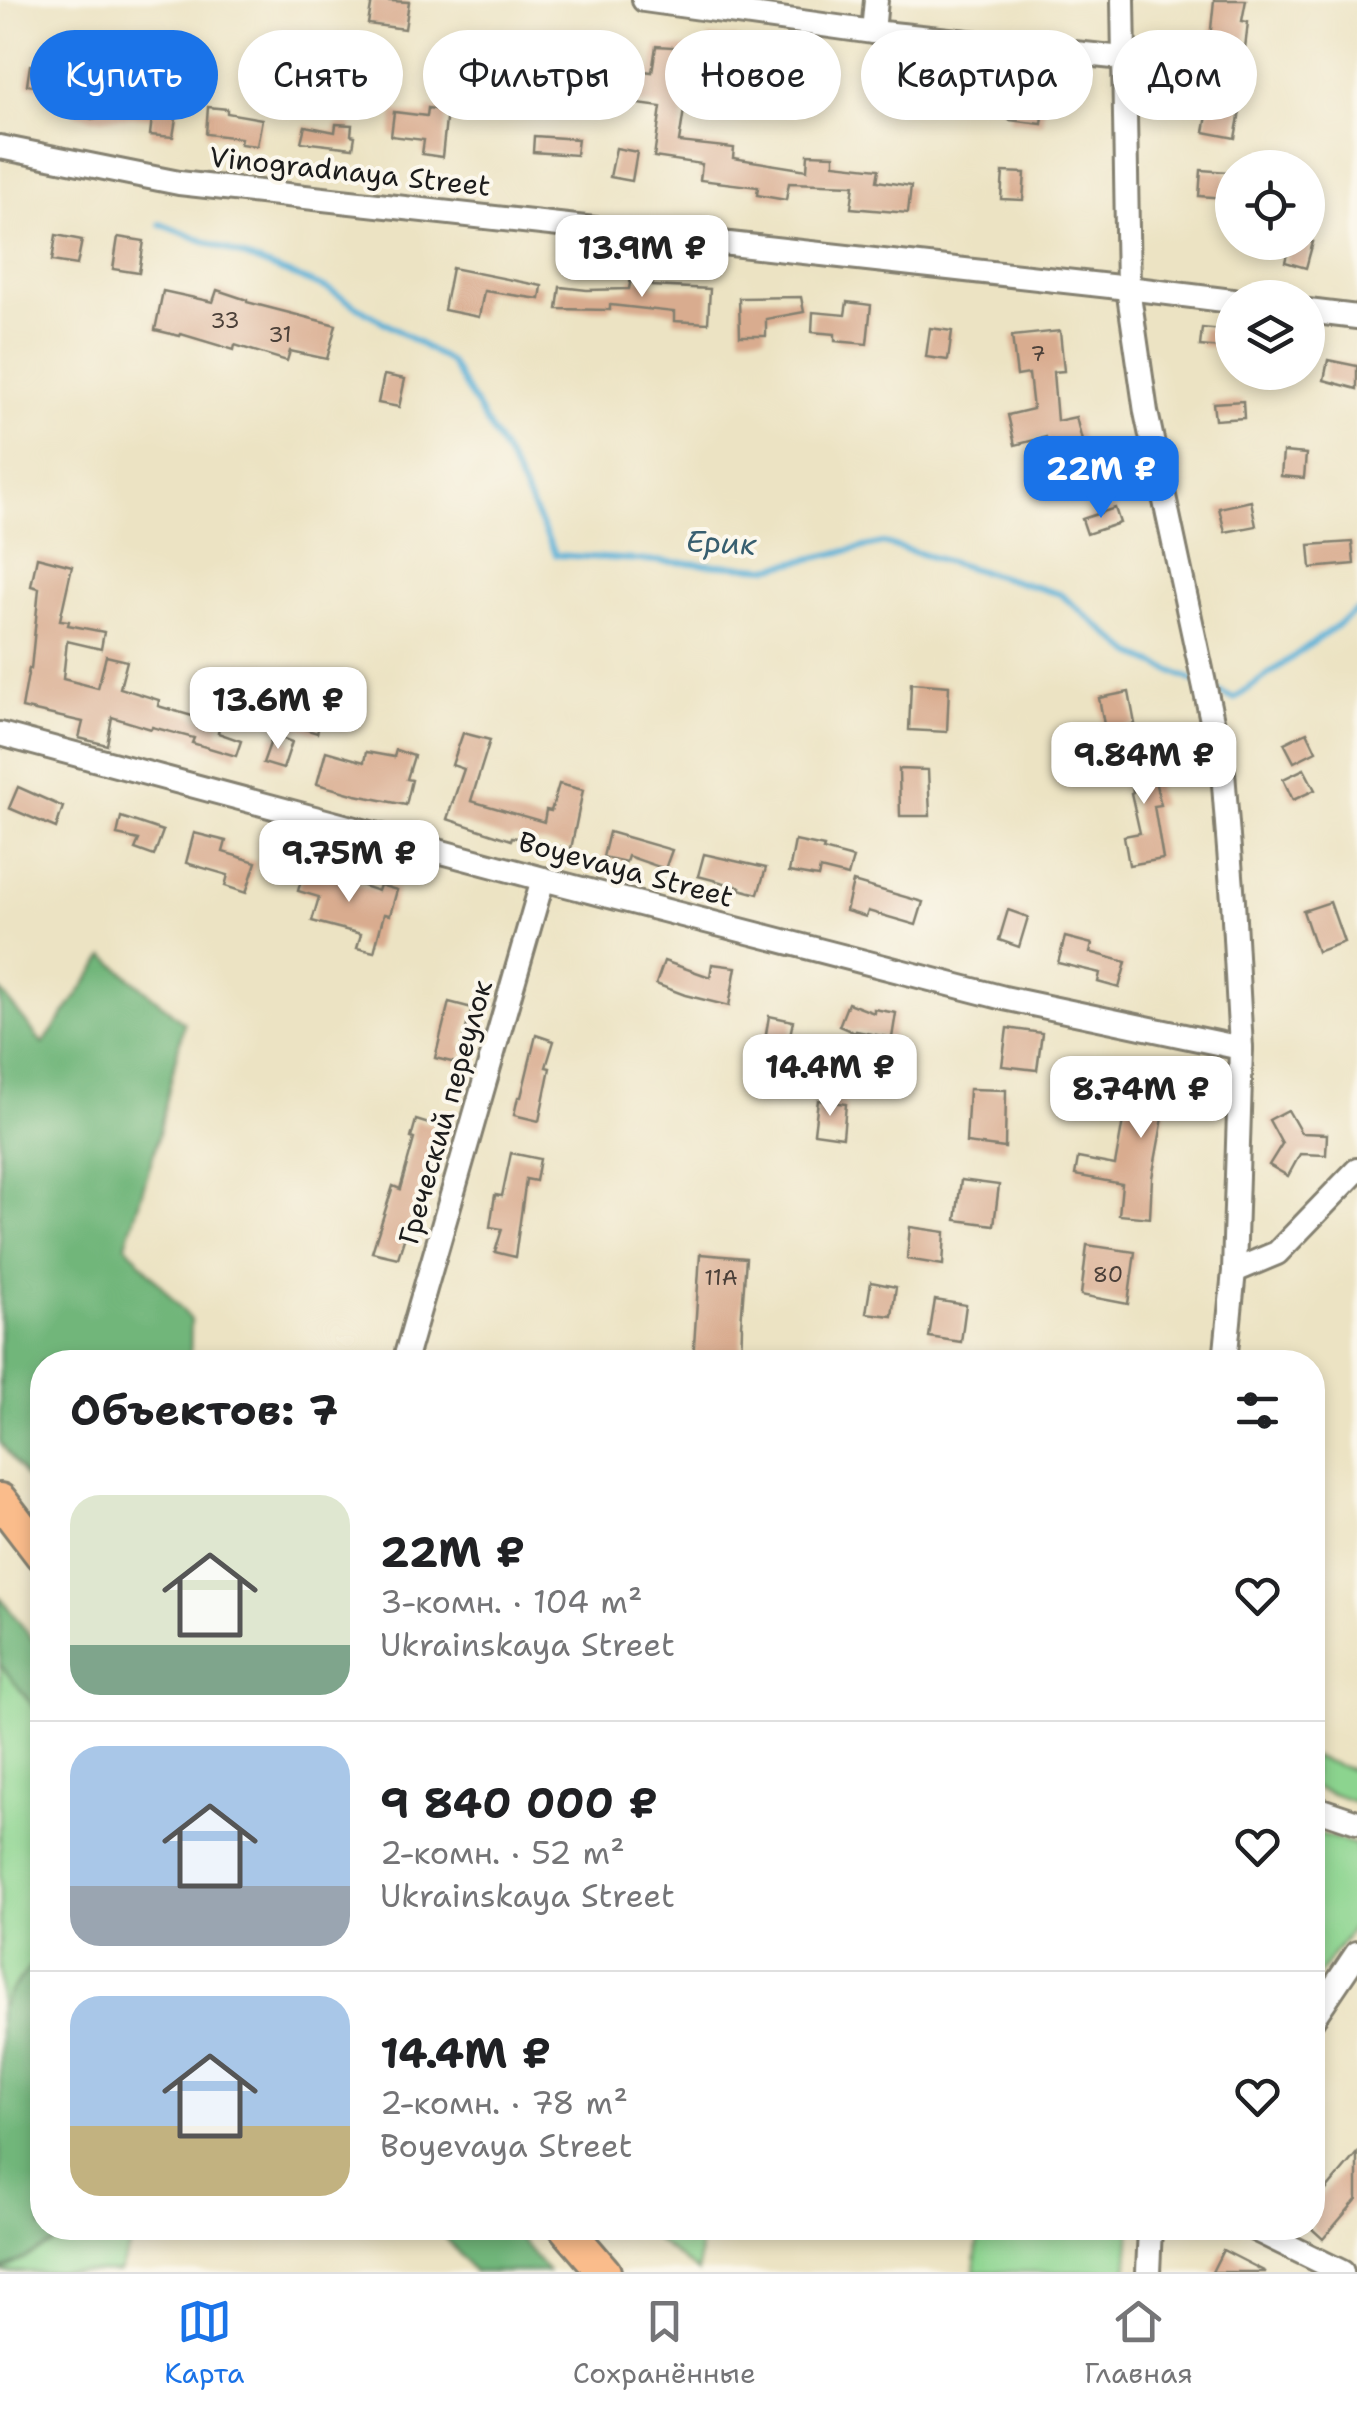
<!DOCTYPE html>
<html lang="ru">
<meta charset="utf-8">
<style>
:root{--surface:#fff;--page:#f2f2f2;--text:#202124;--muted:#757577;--line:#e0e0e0;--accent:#1a73e8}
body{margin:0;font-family:"Shantell Sans",sans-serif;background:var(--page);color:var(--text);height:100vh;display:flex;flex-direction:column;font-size:38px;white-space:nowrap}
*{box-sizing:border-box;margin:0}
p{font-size:32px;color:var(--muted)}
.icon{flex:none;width:55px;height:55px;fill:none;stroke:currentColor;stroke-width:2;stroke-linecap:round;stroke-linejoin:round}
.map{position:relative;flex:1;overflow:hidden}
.details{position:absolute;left:30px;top:1350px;width:1295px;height:890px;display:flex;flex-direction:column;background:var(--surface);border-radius:40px;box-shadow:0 5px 15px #0003}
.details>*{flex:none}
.banner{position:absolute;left:30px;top:30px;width:1298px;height:90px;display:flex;gap:20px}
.tools{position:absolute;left:1215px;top:150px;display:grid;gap:20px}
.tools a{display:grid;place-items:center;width:110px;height:110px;border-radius:50%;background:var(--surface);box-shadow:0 5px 15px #0003;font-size:50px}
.price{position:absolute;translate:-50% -85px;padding:0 22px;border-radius:20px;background:#fff;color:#222;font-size:32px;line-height:65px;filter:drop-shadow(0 2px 5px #0008)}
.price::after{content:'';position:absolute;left:50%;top:60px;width:30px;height:22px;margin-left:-15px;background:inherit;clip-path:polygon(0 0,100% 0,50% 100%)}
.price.current{background:var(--accent);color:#fff}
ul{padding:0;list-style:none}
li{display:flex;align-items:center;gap:30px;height:250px;padding:0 40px}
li+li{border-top:2px solid var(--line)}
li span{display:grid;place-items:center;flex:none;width:280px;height:200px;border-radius:30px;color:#555}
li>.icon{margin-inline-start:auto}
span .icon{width:120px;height:120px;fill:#fffc;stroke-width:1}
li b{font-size:42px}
h2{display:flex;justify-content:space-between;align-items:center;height:120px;padding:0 40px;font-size:42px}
.tag{padding:0 35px;border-radius:45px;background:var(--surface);box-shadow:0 5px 15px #0003;font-size:35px;line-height:90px}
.tag.current{background:var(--accent);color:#fff}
.dock{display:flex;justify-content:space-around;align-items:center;height:140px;border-top:2px solid var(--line);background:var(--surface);font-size:28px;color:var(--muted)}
.dock a{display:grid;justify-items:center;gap:5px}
.dock .current{color:var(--accent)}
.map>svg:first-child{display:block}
</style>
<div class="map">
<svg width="1357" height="2272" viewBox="0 0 1357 2272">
<rect width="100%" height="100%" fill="#fbf7ec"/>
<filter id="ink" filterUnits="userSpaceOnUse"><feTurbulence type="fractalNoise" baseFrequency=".01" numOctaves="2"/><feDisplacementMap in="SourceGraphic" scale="20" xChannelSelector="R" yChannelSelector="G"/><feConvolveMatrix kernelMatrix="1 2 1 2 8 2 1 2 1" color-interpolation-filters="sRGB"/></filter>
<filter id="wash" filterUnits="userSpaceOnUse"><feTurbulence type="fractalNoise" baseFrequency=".0048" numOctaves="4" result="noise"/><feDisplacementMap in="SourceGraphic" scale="40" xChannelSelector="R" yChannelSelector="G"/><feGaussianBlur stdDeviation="2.25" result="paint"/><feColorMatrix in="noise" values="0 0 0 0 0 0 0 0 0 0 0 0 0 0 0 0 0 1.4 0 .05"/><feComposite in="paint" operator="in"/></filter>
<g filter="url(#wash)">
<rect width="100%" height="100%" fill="#ece3c3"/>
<g fill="#8cd48f" stroke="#547856" stroke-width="2.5">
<polygon points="0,1664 42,1717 42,1953 8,1994 0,2009"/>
<polygon points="1312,1756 1357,1772 1357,1803 1313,1787"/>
<polygon points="1313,1832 1357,1845 1357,1922 1313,1982"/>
<polygon points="82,2228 138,2228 119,2272 0,2272"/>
<polygon points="641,2228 701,2228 698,2272"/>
<polygon points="979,2228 1131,2228 1127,2272 974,2272"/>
</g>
<g fill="#71b67a" stroke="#46694b" stroke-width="2.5">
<polygon points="105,956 184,1023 156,1146 126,1245 191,1320 190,1362 42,1362 42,1500 0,1442 0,990 43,1044"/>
<polygon points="0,1597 42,1652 42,1717 0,1664"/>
<polygon points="42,1953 42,2228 82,2228 0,2271 0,2009 8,1994"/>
<polygon points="438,2228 511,2228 548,2272 474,2272"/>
</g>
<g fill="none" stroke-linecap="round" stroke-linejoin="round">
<g stroke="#58afd5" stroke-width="6">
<polyline points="160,224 328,289 450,362 510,462 556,555 768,568 883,543 1060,594 1133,654 1199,683"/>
<polyline points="1210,688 1234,699 1357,611"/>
</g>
</g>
<g id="blocks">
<g fill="#d9ac8f">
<polygon points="372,0 409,2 405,29 368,24"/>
<polygon points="1214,0 1246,0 1242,21 1248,22 1244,57 1235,56 1227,103 1241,106 1235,138 1204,132 1214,78 1206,77"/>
<polygon points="709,38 737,38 735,94 687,90 679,142 734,148 733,158 807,170 808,154 834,155 834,164 879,169 877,181 911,186 908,213 851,208 854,185 789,183 786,200 757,195 758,187 700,180 702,164 654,157 661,107 593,98 597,65 652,72 656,46 708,49"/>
<polygon points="30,65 99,76 95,92 126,91 126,94 179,100 173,137 150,135 152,117 93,119 75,114 82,93 27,85"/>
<polygon points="884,70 919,73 917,102 882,98"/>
<polygon points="1013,86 1046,90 1042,124 1009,120"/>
<polygon points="208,107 227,109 227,113 262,119 257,146 240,144 241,138 206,134"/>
<polygon points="428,108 447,111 442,157 422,154 424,140 391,136 394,112 427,116"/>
<polygon points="336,124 352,125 351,135 355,136 353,148 301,142 305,126 335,132"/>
<polygon points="534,136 578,139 576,155 533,152"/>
<polygon points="616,148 637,152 632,181 610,177"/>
<polygon points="1201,170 1227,172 1225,198 1199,196"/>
<polygon points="1003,172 1025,173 1023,200 1001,199"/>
<polygon points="56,235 82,240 77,265 52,261"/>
<polygon points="118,237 144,241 139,273 113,269"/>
<polygon points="1290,242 1313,242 1306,268 1285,262"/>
<polygon points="452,268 542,286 540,299 484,291 479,317 444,310"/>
<polygon points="631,278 653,281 652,286 710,289 708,323 674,321 674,312 610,305 610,310 557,309 560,287 587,290 629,289"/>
<polygon points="217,290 247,300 247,302 336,325 327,359 290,351 287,361 235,345 234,350 181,334 180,336 155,330 163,291 213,302"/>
<polygon points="801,297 804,312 766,319 766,336 740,336 739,298"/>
<polygon points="847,302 871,305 867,344 835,341 835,334 812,332 813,312 845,315"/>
<polygon points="930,328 952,331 948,360 926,357"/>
<polygon points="1202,328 1232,331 1232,349 1200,346"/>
<polygon points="1060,331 1064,371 1053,372 1057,421 1076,417 1086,457 1091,456 1098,481 1060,491 1046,437 1015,445 1008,415 1033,409 1029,374 1017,376 1012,336"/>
<polygon points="1328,360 1357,366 1357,389 1324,380"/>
<polygon points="384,375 405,379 399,407 378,403"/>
<polygon points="1243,401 1244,418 1215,420 1213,403"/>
<polygon points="1283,452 1306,454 1304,478 1281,476"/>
<polygon points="1251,501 1256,526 1225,532 1219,508"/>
<polygon points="1115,508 1120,523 1087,534 1082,519"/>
<polygon points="1352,542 1354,564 1311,568 1309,545"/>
<polygon points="37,557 72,566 60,620 69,621 68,625 104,632 101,649 67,641 63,679 98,688 106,656 127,661 120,688 159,700 158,706 220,724 218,733 241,741 236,756 192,743 194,738 152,727 151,729 112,717 107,745 79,738 83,722 22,708 29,668 31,669 39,588 31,586"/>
<polygon points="911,683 949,686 947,732 909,730"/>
<polygon points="1129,692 1135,724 1105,730 1099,698"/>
<polygon points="290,706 322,716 317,733 286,723"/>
<polygon points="1307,732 1316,751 1294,762 1284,743"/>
<polygon points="463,733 490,740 471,801 544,822 546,810 551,811 559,784 583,790 571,849 512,837 511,840 447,819 464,769 452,765"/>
<polygon points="273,735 292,742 283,769 263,763"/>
<polygon points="1154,746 1157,773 1153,773 1161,805 1154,806 1163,859 1129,865 1124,836 1140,833 1131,793 1133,792 1127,750"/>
<polygon points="396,750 414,756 407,779 412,780 406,805 356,795 317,784 326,751 364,762 366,752 394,757"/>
<polygon points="899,769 928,770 930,816 900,816"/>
<polygon points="1304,769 1315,790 1293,800 1283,779"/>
<polygon points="18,787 63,807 56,828 9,808"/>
<polygon points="121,817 163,831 154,856 135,849 139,840 117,835"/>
<polygon points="609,832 672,850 665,869 628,856 626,862 603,857"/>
<polygon points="194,833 226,841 223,852 256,862 246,893 225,886 228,875 186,863"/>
<polygon points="795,841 824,847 823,850 853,858 848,876 820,869 818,877 789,872"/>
<polygon points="704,854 766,868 758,894 739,889 740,887 698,876"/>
<polygon points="305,867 378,891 380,885 397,890 390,915 384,914 374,952 357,948 361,934 312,921 319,897 298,891"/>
<polygon points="853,882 923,902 916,925 868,911 866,917 846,911"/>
<polygon points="1330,902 1344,942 1317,952 1303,911"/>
<polygon points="1008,910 1028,917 1019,947 999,940"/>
<polygon points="1065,937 1092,944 1090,952 1126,962 1119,988 1098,982 1100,973 1058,963"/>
<polygon points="664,961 710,977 712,964 736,967 729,1006 685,995 656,984"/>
<polygon points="449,1002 472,1008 461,1046 464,1047 460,1064 435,1058"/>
<polygon points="848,1003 874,1013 874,1009 896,1013 892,1038 856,1031 855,1033 839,1026"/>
<polygon points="769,1016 793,1021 787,1050 764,1046"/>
<polygon points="1007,1028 1042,1033 1037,1070 1002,1066"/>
<polygon points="536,1035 554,1041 546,1067 550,1068 539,1121 514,1115 518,1097 521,1097"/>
<polygon points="1151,1058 1188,1061 1186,1098 1167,1096 1152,1178 1150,1218 1119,1215 1122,1184 1075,1175 1078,1158 1115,1165 1126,1104 1149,1109"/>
<polygon points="969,1089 1006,1090 1005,1148 966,1143"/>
<polygon points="818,1100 846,1104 843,1137 814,1133"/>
<polygon points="1288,1110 1301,1133 1327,1134 1326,1155 1300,1154 1288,1176 1269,1165 1282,1144 1269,1120"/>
<polygon points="416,1120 442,1128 428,1181 423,1180 398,1258 372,1252 393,1186 400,1189 414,1139 411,1138"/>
<polygon points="511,1153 540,1159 536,1181 526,1179 515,1257 495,1252 502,1229 490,1227 495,1195 502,1196"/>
<polygon points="961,1180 999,1185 994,1225 956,1220"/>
<polygon points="910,1227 945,1232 943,1265 907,1259"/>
<polygon points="1087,1245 1135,1252 1128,1304 1081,1295"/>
<polygon points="700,1254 746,1258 741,1325 742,1326 741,1362 693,1362"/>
<polygon points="871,1282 896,1287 892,1316 866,1313"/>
<polygon points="935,1300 966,1305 961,1342 929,1337"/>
<polygon points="1357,2153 1357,2199 1323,2239 1312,2229 1312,2207"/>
<polygon points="1223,2250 1266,2272 1212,2272"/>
</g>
</g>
</g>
<g filter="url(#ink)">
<use href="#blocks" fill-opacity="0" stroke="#848070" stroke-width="2.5"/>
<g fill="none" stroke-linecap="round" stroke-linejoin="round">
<g stroke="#848070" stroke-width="28">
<g id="minor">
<polyline points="644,0 873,32 1123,58"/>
<polyline points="1123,0 1128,288 1146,412 1223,772 1233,901 1241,1048 1234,1271 1225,1362"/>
<polyline points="873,32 876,0"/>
<polyline points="0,147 179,183 1128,288 1232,301"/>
<polyline points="1308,311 1357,317"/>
<polyline points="0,734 543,879 1004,998 1241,1048"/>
<polyline points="1234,1271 1277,1253 1357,1170"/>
<polyline points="404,1362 543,879"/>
<polyline points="1312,1807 1357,1822"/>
<polyline points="1312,2020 1357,1953"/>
<polyline points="1252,2228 1342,2272"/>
<polyline points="1148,2272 1150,2228"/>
</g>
</g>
<g stroke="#848070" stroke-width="38">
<g id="highway">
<polyline points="0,1500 42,1555"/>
<polyline points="566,2228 604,2272"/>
</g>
</g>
<use href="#minor" stroke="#fff" stroke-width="22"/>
<use href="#highway" stroke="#fabc8b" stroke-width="32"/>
</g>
</g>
<g text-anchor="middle" stroke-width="8" stroke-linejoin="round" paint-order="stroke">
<g font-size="22" fill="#4b4039">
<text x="225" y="328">33</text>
<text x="280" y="342">31</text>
<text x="1038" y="361">7</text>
<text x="1108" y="1282">80</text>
<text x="721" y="1285">11А</text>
</g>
<g font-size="28" fill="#1c1c1c" stroke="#fbf7ec">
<text transform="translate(350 171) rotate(6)" y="10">Vinogradnaya Street</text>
<text transform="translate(626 869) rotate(15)" y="10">Boyevaya Street</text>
<text transform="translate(445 1112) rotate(-74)" y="10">Греческий переулок</text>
</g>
<g font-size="30" font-style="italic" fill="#375e6f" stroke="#fbf7ec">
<text transform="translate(721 543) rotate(3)" y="10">Ерик</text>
</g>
</g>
</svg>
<div class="tools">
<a><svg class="icon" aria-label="locate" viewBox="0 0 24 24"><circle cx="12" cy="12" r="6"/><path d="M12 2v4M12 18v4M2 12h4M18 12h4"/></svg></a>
<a><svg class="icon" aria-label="layers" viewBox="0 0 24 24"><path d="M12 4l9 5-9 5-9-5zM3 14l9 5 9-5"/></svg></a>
</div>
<b class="price" style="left:642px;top:300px">13.9M ₽</b>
<b class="price current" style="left:1101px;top:521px">22M ₽</b>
<b class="price" style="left:278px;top:752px">13.6M ₽</b>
<b class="price" style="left:1144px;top:807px">9.84M ₽</b>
<b class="price" style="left:349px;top:905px">9.75M ₽</b>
<b class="price" style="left:830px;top:1119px">14.4M ₽</b>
<b class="price" style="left:1141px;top:1141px">8.74M ₽</b>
<div class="banner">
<a class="tag current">Купить</a>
<a class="tag">Снять</a>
<a class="tag">Фильтры</a>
<a class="tag">Новое</a>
<a class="tag">Квартира</a>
<a class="tag">Дом</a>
</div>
<section class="details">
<h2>Объектов: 7<svg class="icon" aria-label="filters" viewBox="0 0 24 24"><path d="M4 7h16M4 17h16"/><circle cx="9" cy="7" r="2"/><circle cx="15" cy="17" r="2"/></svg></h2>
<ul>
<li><span style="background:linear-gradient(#dfe7d0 75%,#7fa58c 0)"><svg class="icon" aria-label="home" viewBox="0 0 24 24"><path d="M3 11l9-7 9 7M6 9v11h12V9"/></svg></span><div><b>22M ₽</b><p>3-комн. · 104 m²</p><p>Ukrainskaya Street</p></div><svg class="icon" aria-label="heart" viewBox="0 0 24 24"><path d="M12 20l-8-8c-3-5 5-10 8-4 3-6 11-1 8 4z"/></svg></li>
<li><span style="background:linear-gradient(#a9c7e8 70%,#9aa5b1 0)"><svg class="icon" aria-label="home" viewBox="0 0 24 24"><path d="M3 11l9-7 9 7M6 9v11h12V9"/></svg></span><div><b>9 840 000 ₽</b><p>2-комн. · 52 m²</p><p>Ukrainskaya Street</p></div><svg class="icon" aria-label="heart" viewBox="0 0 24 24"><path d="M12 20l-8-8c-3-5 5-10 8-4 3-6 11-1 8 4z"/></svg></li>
<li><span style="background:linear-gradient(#a9c7e8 65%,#c2b280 0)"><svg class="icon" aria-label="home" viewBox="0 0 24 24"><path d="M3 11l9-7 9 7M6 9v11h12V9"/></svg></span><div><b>14.4M ₽</b><p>2-комн. · 78 m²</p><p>Boyevaya Street</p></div><svg class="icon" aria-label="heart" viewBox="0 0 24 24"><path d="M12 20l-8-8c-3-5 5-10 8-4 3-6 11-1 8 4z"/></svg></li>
</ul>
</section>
</div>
<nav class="dock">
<a class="current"><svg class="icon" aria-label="map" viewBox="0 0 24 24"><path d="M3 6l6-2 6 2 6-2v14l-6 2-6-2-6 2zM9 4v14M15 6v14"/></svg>Карта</a>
<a><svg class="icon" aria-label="saved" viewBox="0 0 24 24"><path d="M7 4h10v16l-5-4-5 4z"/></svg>Сохранённые</a>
<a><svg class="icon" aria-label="home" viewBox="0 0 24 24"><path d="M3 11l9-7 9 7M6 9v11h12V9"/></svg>Главная</a>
</nav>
